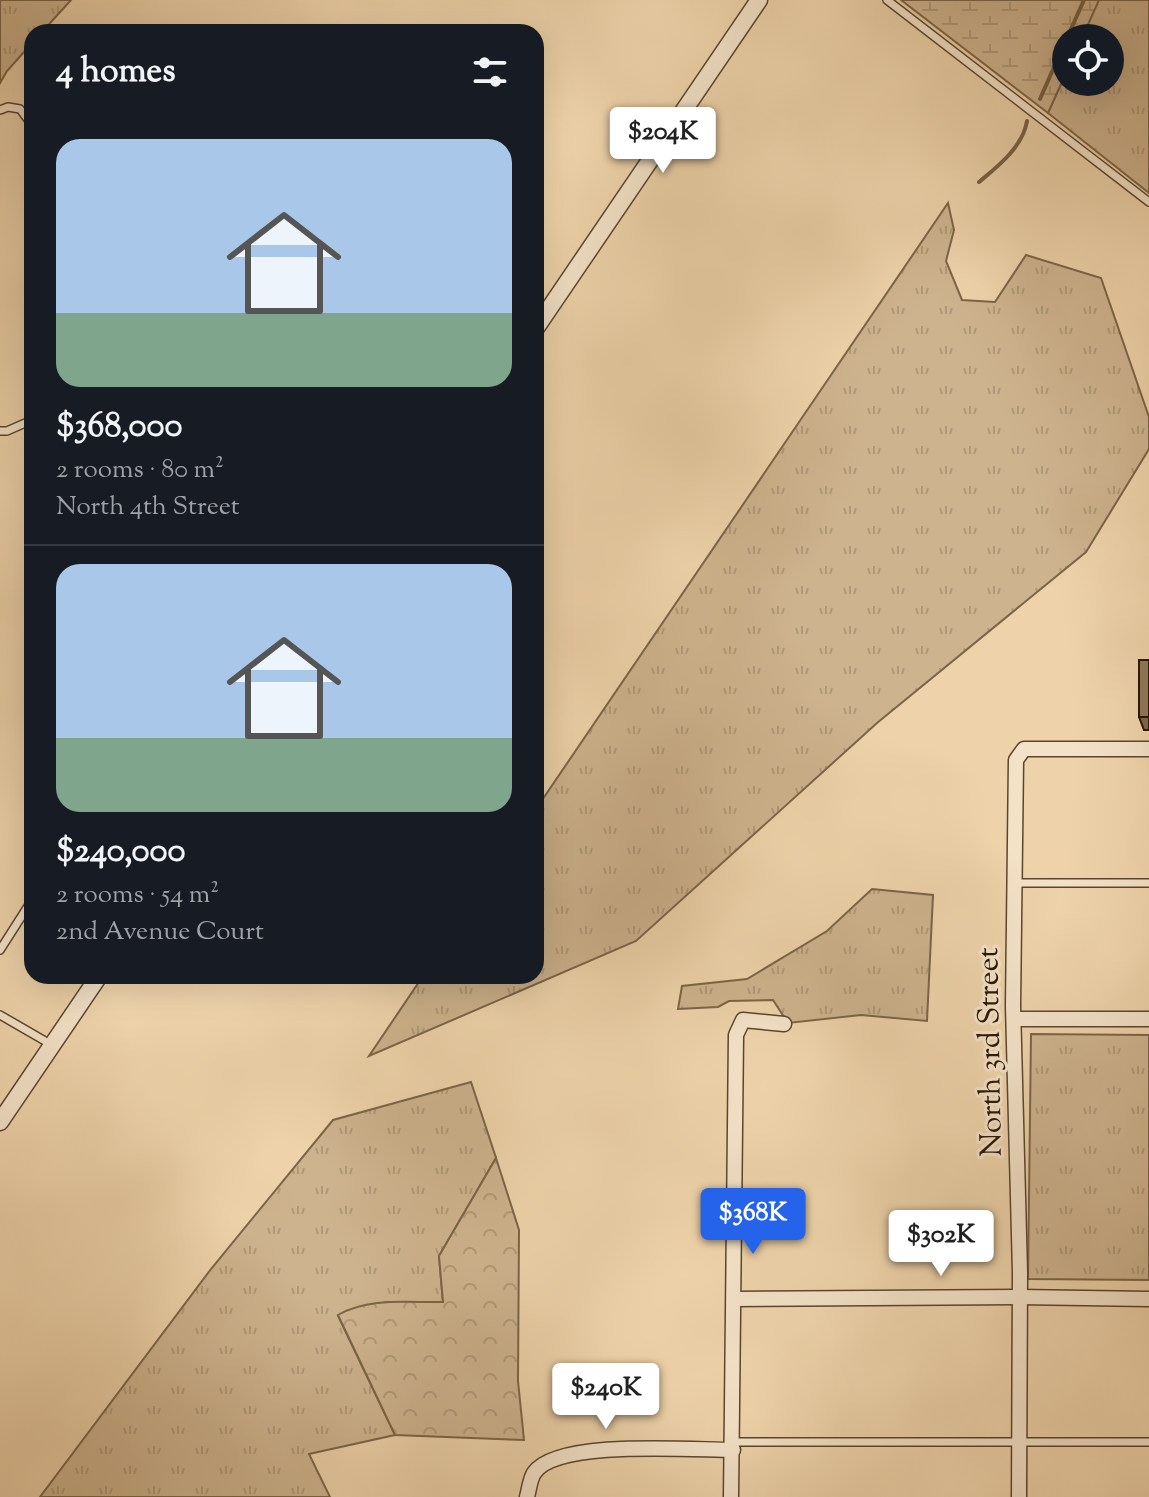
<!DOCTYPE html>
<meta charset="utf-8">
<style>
:root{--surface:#171b24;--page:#242831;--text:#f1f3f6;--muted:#9ea1a6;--line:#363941;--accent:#2563eb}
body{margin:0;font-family:"Sorts Mill Goudy",serif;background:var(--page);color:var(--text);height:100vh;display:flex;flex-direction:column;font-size:30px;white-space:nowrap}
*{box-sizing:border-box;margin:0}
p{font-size:26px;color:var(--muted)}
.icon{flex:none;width:44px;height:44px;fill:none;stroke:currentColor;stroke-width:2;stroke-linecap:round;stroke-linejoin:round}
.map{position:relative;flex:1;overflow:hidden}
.drawer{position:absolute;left:24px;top:24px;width:520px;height:960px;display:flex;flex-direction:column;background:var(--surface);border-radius:24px;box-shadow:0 8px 32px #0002}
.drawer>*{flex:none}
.buttons{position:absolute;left:1052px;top:24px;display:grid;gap:16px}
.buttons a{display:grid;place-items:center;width:72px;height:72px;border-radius:50%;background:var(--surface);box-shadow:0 8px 32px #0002;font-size:40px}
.price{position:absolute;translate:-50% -68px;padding:0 18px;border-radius:8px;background:#fff;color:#222;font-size:26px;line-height:52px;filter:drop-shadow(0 2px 4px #0008)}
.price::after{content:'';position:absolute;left:50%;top:48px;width:24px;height:18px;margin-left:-12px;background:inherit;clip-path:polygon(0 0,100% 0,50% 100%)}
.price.on{background:var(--accent);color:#fff}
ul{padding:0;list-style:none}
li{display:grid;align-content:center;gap:16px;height:424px;padding:0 32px}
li+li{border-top:2px solid var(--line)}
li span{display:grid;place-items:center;height:248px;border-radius:24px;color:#555}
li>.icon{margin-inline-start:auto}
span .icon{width:144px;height:144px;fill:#fffc;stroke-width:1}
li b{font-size:34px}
h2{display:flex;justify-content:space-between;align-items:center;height:96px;padding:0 32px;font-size:34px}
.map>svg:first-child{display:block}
</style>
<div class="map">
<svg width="1149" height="1497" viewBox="0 0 1149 1497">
<defs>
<pattern id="grass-tufts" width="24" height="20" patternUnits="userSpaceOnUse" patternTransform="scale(2)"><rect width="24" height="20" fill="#cdb38e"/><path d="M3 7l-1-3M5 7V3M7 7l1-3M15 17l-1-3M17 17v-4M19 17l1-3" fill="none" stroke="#b09979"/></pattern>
<pattern id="forest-crowns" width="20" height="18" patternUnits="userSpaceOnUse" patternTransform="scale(2)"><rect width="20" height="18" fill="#cdb38e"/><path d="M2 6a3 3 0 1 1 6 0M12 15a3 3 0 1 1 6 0" fill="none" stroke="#b09979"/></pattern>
<pattern id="wetland-marsh" width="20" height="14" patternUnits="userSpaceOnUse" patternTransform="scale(2)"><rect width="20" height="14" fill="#cdb38e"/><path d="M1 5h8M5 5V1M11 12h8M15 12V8" fill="none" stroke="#b09979"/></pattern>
</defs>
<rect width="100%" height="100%" fill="#eed3aa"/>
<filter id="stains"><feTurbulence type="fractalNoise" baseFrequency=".0025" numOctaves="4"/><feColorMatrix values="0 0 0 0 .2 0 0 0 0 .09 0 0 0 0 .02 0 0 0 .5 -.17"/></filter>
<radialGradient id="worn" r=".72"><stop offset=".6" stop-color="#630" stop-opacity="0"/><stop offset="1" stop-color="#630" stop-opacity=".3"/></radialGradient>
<g fill="url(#grass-tufts)" stroke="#7b6548" stroke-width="2">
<polygon points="0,0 71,0 42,32 32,32 32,43 7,71 0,83"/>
<polygon points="1098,0 1149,0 1149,193 1048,113 1066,72 1066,82 1110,82 1110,38 1081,38"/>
<polygon points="948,203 954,230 946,261 962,300 995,302 1026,255 1101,278 1149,417 1149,449 1086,552 877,723 636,941 369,1056 423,976 536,976 536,809"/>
<polygon points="872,889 933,895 927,1021 861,1015 788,1023 773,1000 729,1001 718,1007 678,1009 682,986 747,979 827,931"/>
<polygon points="1031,1034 1149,1035 1149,1280 1028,1279"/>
<polygon points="471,1082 496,1158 439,1256 443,1303 386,1302 338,1316 395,1435 309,1454 330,1497 40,1497 211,1269 333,1120"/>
</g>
<path fill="url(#forest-crowns)" stroke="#7b6548" stroke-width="2" d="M496 1158 519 1230 518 1381 524 1440 395 1435 338 1315C370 1297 408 1303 443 1302L439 1256Z"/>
<polygon fill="url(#wetland-marsh)" stroke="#7b6548" stroke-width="2" points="901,0 1099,0 1082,38 1066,38 1066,73 1048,113"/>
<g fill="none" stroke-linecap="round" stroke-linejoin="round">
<g stroke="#776145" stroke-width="4">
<polyline points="1067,38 1084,0"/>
<polyline points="1040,99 1066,40"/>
<path d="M979 182C997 167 1023 147 1027 121"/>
</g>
<g stroke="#5a462d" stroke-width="10">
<g id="service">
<polyline points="887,0 1149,202"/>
<polyline points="0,110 8,107 20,109 32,125"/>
<polyline points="0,431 7,431 32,420"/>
<polyline points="1015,883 1149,883"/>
<polyline points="0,950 32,900"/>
<polyline points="0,1015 52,1045"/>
<polyline points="733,1442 1149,1442"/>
</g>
</g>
<g stroke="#5a462d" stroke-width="17">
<g id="minor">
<polyline points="1014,1019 1149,1019"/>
<polyline points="734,1299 1019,1297 1149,1299"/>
<path d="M527 1497C529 1490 530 1479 534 1473 557 1439 692 1450 733 1450"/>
<polyline points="731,1497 736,1035 743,1020 784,1024"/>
<polyline points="1019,1497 1020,1273 1013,1006 1016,760 1024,749 1149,749"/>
</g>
</g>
<g stroke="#5a462d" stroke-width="19">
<g id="tertiary">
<polyline points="536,328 759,0"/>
<polyline points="0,1122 99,976"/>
</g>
</g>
<use href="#service" stroke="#f4e2c8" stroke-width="7"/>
<use href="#minor" stroke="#f4e2c8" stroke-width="14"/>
<use href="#tertiary" stroke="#f4e2c8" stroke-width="16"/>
</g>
<polygon fill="#7b684d" stroke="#291703" stroke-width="2" points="1149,660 1149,730 1144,730 1139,717"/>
<rect fill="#8f795a" stroke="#291703" stroke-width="2" x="1139" y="660" width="10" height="57"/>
<g text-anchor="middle" stroke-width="6" stroke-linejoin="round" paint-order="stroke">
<g font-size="30" fill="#291703" stroke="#f4e2c8">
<text transform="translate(989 1052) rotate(-91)" y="10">North 3rd Street</text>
</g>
</g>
<rect width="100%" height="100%" filter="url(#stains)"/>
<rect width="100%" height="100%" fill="url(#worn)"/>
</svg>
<div class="buttons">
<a><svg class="icon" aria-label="locate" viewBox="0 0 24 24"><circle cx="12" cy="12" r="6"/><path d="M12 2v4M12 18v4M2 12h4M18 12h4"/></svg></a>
</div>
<b class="price" style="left:663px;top:175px">$204K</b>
<b class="price on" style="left:753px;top:1256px">$368K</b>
<b class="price" style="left:941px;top:1278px">$302K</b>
<b class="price" style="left:606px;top:1431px">$240K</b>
<section class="drawer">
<h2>4 homes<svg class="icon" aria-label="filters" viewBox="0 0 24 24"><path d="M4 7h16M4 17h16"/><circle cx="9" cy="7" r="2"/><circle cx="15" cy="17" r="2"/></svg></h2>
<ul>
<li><span style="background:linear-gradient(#a9c7e8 70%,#7fa58c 0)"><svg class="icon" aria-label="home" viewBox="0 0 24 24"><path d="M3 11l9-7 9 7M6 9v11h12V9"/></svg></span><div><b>$368,000</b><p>2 rooms · 80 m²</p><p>North 4th Street</p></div></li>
<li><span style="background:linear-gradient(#a9c7e8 70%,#7fa58c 0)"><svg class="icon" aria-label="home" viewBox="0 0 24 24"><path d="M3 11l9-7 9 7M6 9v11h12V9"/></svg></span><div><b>$240,000</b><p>2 rooms · 54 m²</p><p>2nd Avenue Court</p></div></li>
</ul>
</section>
</div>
